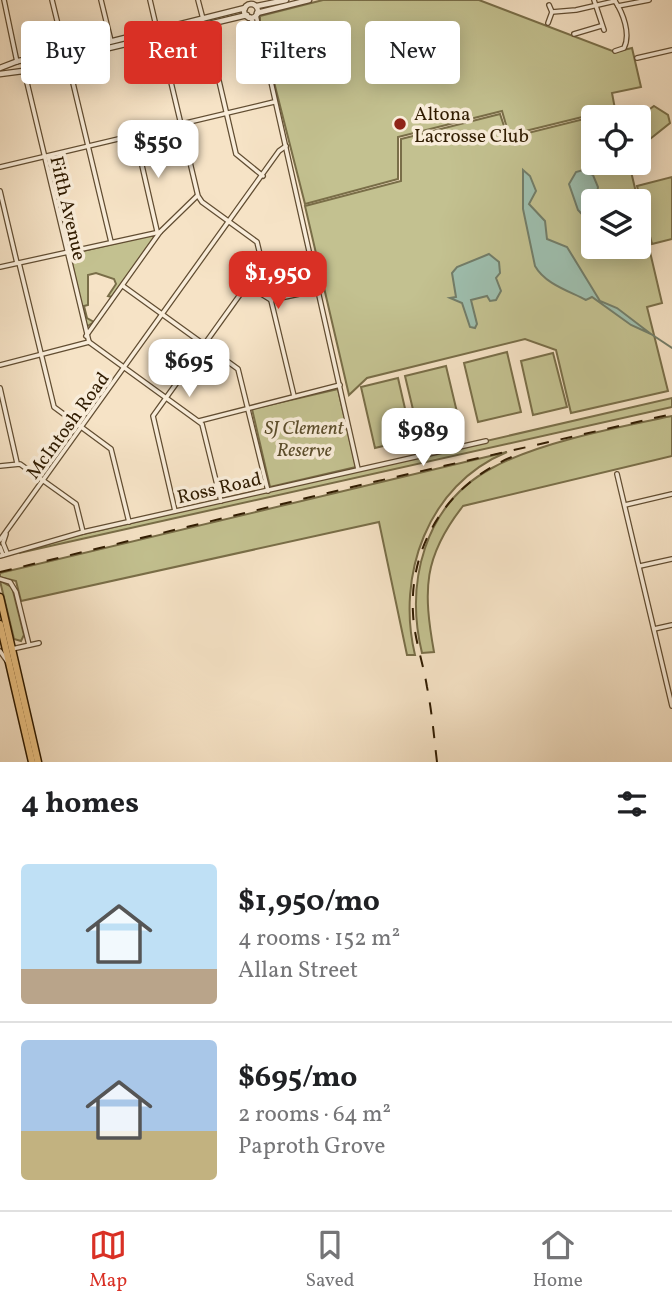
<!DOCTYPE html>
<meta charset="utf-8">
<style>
:root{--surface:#fff;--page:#f6f6f6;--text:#202124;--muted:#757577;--line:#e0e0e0;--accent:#d93025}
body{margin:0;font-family:Vollkorn,serif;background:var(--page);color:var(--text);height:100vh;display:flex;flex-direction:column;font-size:26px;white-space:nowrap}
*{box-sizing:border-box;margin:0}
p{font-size:23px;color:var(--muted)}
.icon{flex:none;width:38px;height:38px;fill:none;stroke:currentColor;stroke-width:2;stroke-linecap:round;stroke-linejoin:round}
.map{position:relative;height:762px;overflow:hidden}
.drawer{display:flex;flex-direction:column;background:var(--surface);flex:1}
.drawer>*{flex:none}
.banner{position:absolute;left:21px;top:21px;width:630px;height:63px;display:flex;gap:14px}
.controls{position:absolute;left:581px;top:105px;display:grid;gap:14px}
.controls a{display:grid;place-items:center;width:70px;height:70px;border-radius:7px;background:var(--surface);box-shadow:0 4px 18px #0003;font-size:35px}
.price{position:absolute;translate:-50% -60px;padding:0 16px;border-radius:14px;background:#fff;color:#222;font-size:23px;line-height:46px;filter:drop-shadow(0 2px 4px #0008)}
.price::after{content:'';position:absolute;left:50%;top:42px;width:21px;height:16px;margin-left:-10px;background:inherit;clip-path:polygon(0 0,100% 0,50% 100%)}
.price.active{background:var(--accent);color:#fff}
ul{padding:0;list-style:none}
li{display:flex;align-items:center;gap:21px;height:175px;padding:0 21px}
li+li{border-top:2px solid var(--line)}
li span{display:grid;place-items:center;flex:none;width:196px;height:140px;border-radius:7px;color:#555}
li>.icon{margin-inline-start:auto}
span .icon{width:84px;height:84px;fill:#fffc;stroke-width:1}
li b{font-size:30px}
h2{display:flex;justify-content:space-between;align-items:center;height:84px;padding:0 21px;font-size:30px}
.chip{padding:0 24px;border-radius:7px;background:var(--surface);box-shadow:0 4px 18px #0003;font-size:24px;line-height:63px}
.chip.active{background:var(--accent);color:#fff}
.dock{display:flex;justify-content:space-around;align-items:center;height:98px;border-top:2px solid var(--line);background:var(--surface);font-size:19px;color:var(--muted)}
.dock a{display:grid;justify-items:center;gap:4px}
.dock .active{color:var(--accent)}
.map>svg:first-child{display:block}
</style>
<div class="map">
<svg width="672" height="762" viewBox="0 0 672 762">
<rect width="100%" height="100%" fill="#f6e3c6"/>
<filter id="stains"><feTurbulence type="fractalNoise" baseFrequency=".00286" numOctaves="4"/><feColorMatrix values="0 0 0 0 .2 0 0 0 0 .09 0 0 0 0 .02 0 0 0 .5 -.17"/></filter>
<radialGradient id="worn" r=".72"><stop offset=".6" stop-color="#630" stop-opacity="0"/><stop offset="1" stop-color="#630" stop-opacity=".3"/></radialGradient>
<g fill="#c3c190" stroke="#796e48" stroke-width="2">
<polygon points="323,0 479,0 615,52 632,48 641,87 612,93 615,109 509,135 502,111 398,137 398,179 305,204 260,27 260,16"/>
<polygon points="654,106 668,115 670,123 645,143 639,117"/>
<polygon points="616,111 617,117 593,117 593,163 629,163 638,201 593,201 593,247 639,247 639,205 662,303 647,307 668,391 571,413 556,350 525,339 367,378 349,395 305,206 401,181 401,139 500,114 508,138"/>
<polygon points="672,177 672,239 652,244 637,186"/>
<polygon points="151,235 155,237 112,297 108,296 116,284 114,279 96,273 88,275 88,305 84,306 87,318 94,322 86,327 70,254"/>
<polygon points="507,352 521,412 478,422 464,363"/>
<polygon points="553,353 567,407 533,415 521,361"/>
<polygon points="446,366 461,429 420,439 405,376"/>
<polygon points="398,378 412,439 375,448 361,387"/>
<polygon points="338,389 356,467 270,487 252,409"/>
<polygon points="672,398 672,407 19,553 70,537"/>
<path d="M672 416V456L463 506C423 557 423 590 434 652L422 653C405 583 424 504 492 468 539 442 619 427 672 416Z"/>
<path d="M507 452C427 485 396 576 415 655H407L379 522 21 601 16 581 0 577V573Z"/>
<polygon points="0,581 12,587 24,635 21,641 14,639"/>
</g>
<g fill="#9ebfaf" stroke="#727d69" stroke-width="2">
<path d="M523 170 530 176 536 191 529 204 545 221 547 239 567 247 600 301 617 308 651 334 631 325 592 297 586 300C569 291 545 284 535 266L523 209Z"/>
<polygon points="583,170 593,175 598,187 592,225 578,210 569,184 576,172"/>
<polygon points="489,254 499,262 500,273 496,278 501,291 496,300 490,301 487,296 471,300 477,324 475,328 470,327 462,303 450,298 456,297 452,273 457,267"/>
</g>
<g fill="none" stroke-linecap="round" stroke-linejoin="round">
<polyline stroke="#727d69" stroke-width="2" points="651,334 672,348"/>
<g stroke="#614d32" stroke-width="6">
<g id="minor">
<polyline points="4,0 17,62"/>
<polyline points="52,0 65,53"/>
<polyline points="101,0 111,41"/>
<polyline points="150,0 157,30"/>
<polyline points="198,0 203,19"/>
<polyline points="594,0 604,30"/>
<polyline points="618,6 649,0"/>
<polyline points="552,12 576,10 615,1"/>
<polyline points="256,15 358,469"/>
<polyline points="250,17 255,25"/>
<polyline points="548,23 552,12 549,5"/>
<polyline points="206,25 236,154 263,176"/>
<polyline points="574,34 601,26"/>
<polyline points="160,36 198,196 202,202 257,242 294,396"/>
<path d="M615 51 624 48C631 34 623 13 615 1"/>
<polyline points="67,58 111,242"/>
<polyline points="637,58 672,50"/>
<polyline points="24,70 89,342"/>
<polyline points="135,135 157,231"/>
<polyline points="0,167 274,102"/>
<polyline points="0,191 17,263"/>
<polyline points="19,263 54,407 111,449 129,522"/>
<polyline points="0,267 160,232"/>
<polyline points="247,285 271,300 318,290"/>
<polyline points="123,286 238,369 268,491"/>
<polyline points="86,336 160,232 197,196"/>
<polyline points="89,342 202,424 221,501"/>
<polyline points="0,365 89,342"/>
<polyline points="0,388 17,463"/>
<polyline points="199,421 340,385"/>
<polyline points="0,466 20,464 76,504 83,532"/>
<polyline points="617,474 672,706"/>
<polyline points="625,505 672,494"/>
<polyline points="175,511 153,416 262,264"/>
<polyline points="6,534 3,543 7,553"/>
<polyline points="0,540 279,151 286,146"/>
<polyline points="0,547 3,555"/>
<polyline points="0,556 83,532 486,441"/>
<polyline points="640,566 672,559"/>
<polyline points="0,579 10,582 16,592 29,645"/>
<polyline points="654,629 672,625"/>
<polyline points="12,649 39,643"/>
<polyline points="0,651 7,661"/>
</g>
</g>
<g stroke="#614d32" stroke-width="7">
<g id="tertiary">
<circle cx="251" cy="11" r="7"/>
<polyline points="257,6 286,0"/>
<polyline points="257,13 309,0"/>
<polyline points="0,68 18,61 65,53 245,8"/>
<polyline points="25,68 247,15"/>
<polyline points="0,74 23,71 26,66"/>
</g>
</g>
<g stroke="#2f1b00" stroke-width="9">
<g id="primary">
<polyline points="0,597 38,762"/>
<polyline points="0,624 32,762"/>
</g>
</g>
<use href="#minor" stroke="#f9edda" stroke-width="3.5"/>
<use href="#tertiary" stroke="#f9edda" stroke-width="4.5"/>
<use href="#primary" stroke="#ebc283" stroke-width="6"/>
<g stroke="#2f1b00" stroke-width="2" stroke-dasharray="12 12" stroke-linecap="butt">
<polyline points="0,572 369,483 672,414"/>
<path d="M437 762C434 737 432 712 427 687 423 662 414 638 413 613 409 543 450 482 514 456"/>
</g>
</g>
<circle fill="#8f2418" stroke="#f9edda" stroke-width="2.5" cx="400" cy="124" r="7"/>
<g text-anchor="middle" stroke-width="7" stroke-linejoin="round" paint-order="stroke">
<g font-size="19" fill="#2f1b00" stroke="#f9edda" text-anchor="start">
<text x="414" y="120">Altona<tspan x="414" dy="22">Lacrosse Club</tspan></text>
</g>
<g font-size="19" fill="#2f1b00" stroke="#f9edda">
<text transform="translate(69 208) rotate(77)" y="7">Fifth Avenue</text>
<text transform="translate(67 425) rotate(-54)" y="7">McIntosh Road</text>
<text transform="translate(219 487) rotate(-13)" y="7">Ross Road</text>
</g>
<g font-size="19" font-style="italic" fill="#5b4d2b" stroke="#f9edda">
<text x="304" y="434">SJ Clement<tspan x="304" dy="22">Reserve</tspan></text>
</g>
</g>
<rect width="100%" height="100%" filter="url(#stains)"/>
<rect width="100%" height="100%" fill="url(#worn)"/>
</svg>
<div class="controls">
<a><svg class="icon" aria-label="locate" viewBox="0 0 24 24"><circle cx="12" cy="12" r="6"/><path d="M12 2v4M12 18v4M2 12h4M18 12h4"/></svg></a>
<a><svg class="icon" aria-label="layers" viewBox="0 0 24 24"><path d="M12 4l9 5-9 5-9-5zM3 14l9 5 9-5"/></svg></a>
</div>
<b class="price" style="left:158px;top:180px">$550</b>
<b class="price active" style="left:278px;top:311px">$1,950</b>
<b class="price" style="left:189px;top:399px">$695</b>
<b class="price" style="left:423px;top:468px">$989</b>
<div class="banner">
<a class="chip">Buy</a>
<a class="chip active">Rent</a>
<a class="chip">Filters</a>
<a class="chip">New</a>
</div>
</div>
<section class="drawer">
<h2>4 homes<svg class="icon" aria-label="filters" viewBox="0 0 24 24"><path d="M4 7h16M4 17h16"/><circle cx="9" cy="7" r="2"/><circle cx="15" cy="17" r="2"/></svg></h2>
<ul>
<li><span style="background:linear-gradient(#bfe0f5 75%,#b9a48a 0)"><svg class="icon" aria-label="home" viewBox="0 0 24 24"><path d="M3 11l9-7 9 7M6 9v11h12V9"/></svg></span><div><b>$1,950/mo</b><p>4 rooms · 152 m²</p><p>Allan Street</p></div></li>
<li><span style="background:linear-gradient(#a9c7e8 65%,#c2b280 0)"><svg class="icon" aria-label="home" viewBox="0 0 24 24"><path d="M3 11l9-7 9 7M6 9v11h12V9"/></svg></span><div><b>$695/mo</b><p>2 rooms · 64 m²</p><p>Paproth Grove</p></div></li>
</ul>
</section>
<nav class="dock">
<a class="active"><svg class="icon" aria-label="map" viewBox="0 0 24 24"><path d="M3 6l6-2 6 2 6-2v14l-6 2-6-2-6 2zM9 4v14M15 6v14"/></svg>Map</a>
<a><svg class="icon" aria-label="saved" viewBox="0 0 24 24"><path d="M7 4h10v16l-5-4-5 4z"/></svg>Saved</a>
<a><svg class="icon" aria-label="home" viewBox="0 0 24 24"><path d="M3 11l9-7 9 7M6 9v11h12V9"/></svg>Home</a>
</nav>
